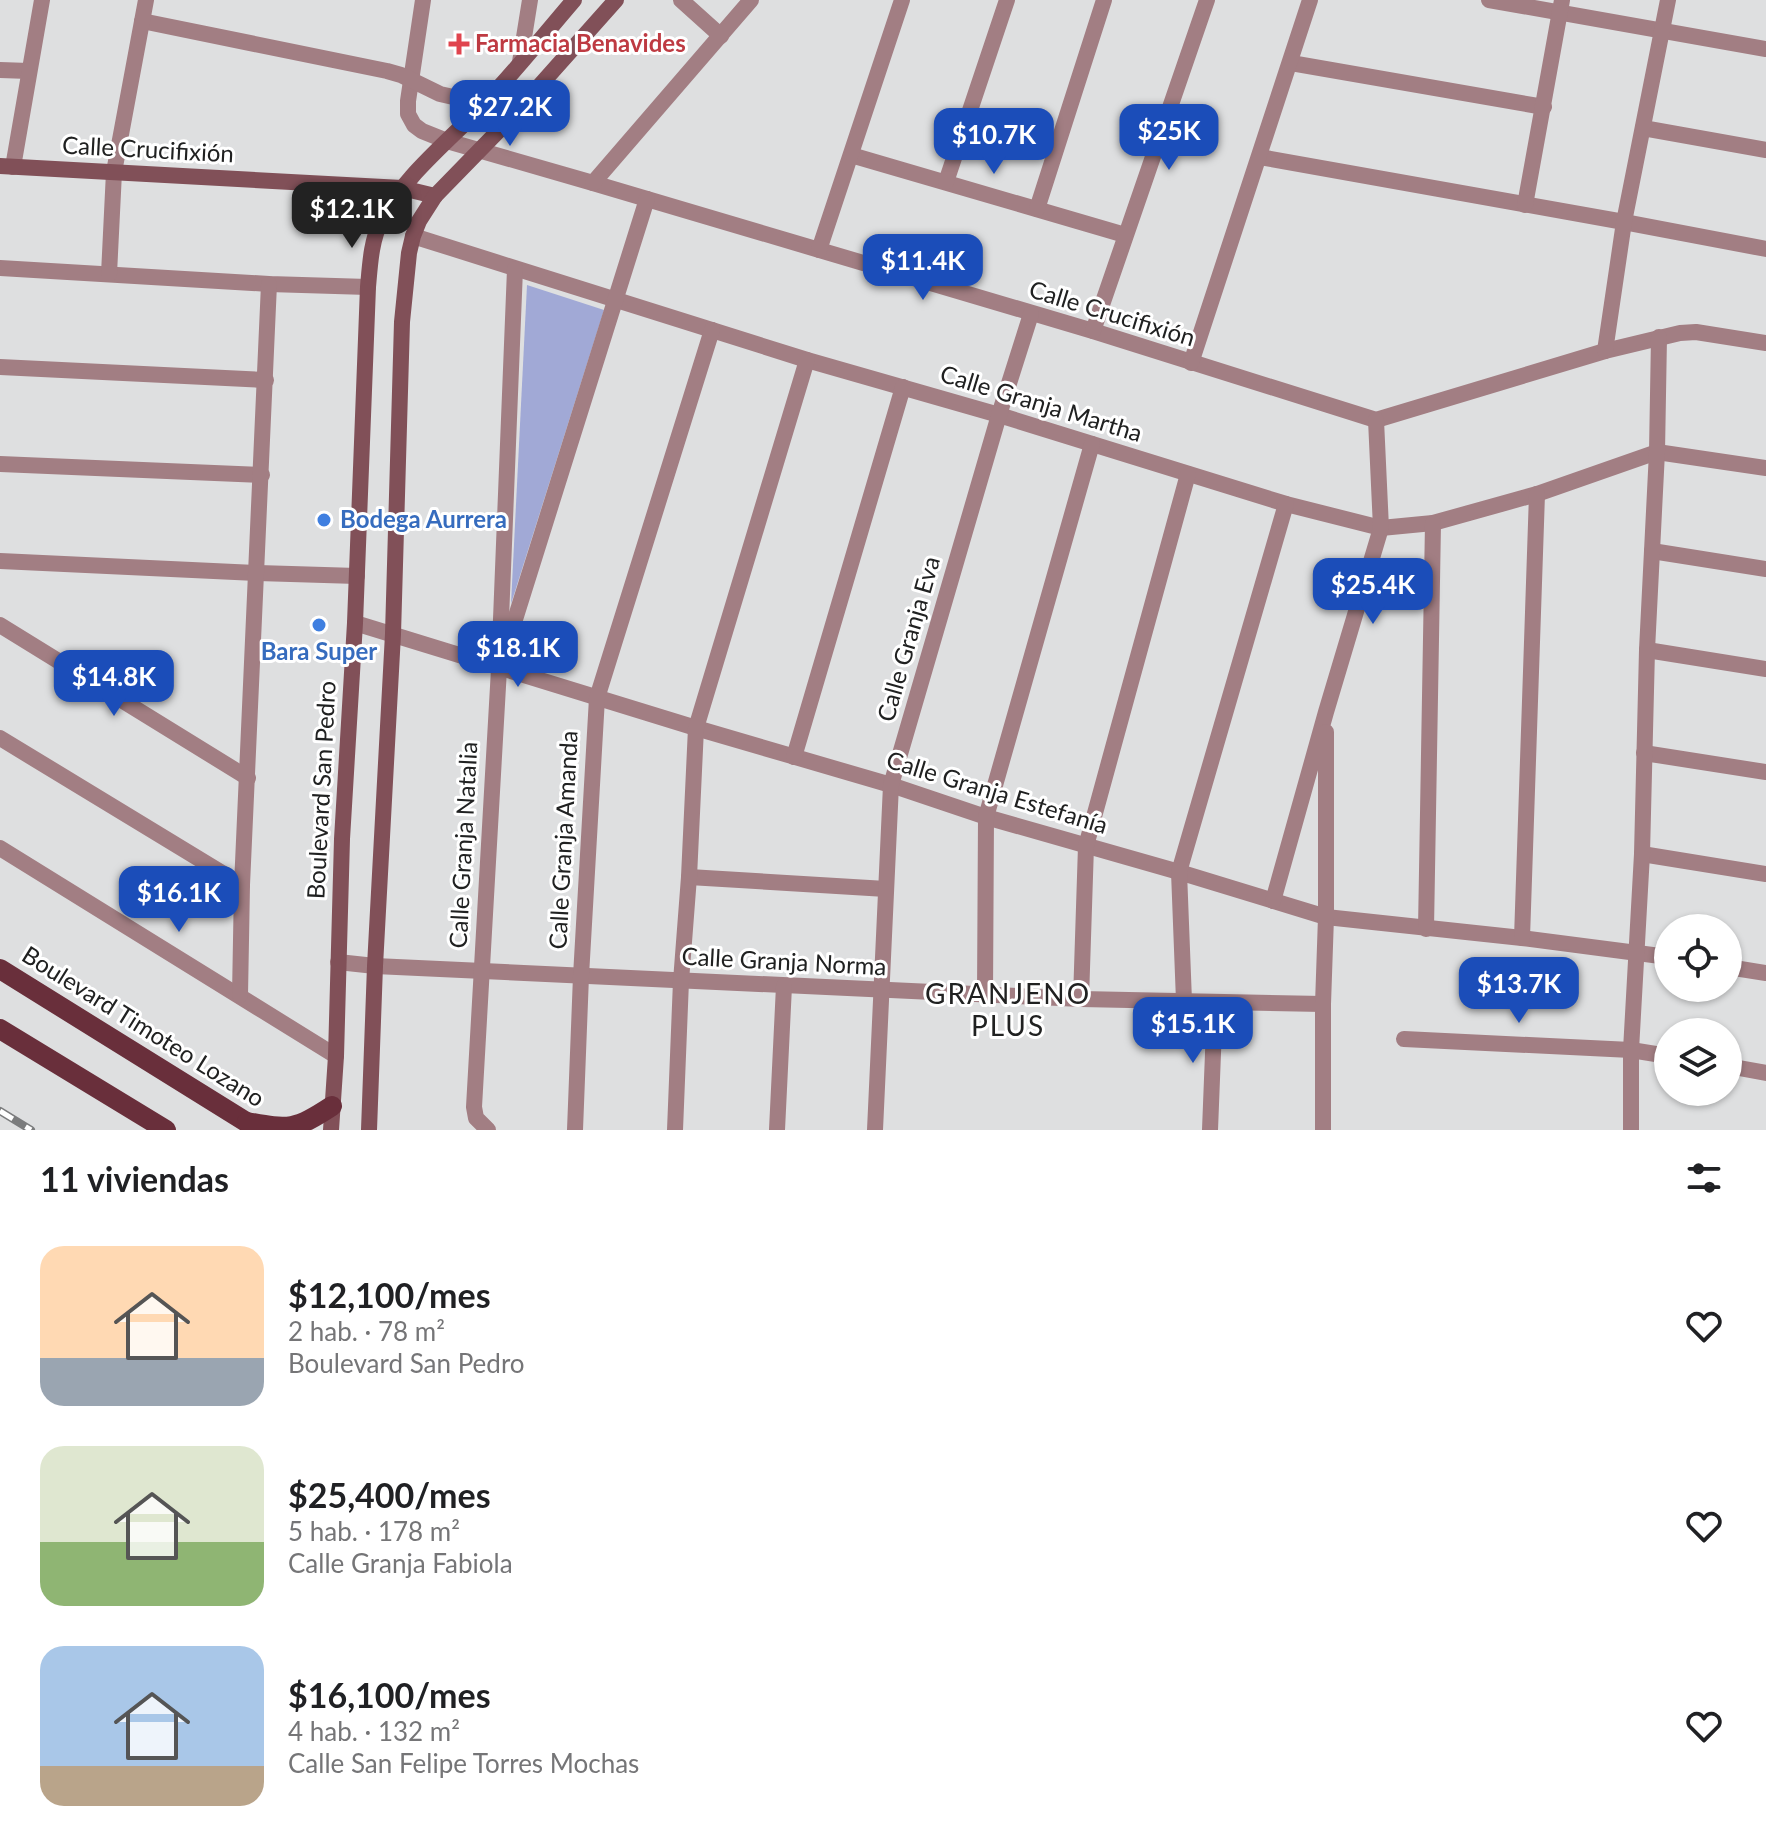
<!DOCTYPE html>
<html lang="es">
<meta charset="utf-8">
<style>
:root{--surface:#fff;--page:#f2f2f2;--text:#202124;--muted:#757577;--accent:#1b4db9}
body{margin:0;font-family:Lato,sans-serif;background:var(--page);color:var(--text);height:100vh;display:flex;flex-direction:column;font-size:30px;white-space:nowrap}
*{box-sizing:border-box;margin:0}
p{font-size:26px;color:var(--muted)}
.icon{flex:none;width:44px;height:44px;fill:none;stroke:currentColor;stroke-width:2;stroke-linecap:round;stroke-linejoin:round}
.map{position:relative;height:1130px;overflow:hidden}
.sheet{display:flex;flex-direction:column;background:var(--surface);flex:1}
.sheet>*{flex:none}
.tools{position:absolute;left:1654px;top:914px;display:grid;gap:16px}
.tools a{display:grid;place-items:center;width:88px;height:88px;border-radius:50%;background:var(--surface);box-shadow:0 2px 6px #0004;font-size:40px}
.price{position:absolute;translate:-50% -68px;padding:0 18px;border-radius:16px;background:var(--accent);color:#fff;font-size:26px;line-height:52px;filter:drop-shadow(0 2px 4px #0008)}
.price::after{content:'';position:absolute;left:50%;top:48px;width:24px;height:18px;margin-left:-12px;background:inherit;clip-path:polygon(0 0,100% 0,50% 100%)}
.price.current{background:#222;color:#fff}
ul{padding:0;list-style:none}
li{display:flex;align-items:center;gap:24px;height:200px;padding:0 40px}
li span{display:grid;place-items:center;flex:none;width:224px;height:160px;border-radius:24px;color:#555}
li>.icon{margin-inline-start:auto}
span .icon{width:96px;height:96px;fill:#fffc;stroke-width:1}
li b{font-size:34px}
h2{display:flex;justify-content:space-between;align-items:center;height:96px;padding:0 40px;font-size:34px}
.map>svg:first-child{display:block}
</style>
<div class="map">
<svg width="1766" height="1130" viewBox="0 0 1766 1130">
<rect width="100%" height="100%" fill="#dedfe0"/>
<polygon fill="#a1a9d6" points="527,285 604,310 511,604"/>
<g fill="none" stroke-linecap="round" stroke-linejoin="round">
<g stroke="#a27e83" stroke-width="16">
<polyline points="423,0 408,101 408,114 414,125 422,131 447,141 593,183 1093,331 1376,420 1605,351 1680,333 1696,332 1766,343"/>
<polyline points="681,0 721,36"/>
<polyline points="1489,0 1766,49"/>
<polyline points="142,21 387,71 401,75 440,94 484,104"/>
<polyline points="520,62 530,0"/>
<polyline points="1291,63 1544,107"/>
<polyline points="0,70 29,71"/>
<polyline points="1643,128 1766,150"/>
<polyline points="851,155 1125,235"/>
<polyline points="1260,157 1624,222 1766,249"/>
<polyline points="13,167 42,0"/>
<polyline points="946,182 1007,0"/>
<polyline points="593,183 751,0"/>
<polyline points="1525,205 1562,0"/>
<polyline points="1037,209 1104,0"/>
<polyline points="413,236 807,360 999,415 1286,504 1381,528 1433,523 1537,494 1657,452 1766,468"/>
<polyline points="819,250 902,0"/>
<polyline points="0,268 269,284 368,287"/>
<polyline points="109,274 114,172 146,0"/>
<polyline points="1093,331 1207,0"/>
<polyline points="1605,351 1624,222 1668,0"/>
<polyline points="1191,363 1310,0"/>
<polyline points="0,367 266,380"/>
<polyline points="0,464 262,475"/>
<polyline points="1652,551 1766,569"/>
<polyline points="0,561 258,573 357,576"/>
<polyline points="355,623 696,728 891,785 986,817 1179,872 1326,917 1522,938 1668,957"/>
<polyline points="0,625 248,778"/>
<polyline points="506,648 647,199"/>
<polyline points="1647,650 1766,669"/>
<polyline points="0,738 242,885"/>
<polyline points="1644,753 1766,772"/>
<polyline points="794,757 903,387"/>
<polyline points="0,848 336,1056"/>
<polyline points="1642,854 1766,874"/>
<polyline points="689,877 886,889"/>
<polyline points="1273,901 1326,712 1381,528 1376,420"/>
<polyline points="1426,929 1433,523"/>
<polyline points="1522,938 1537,494"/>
<polyline points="338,962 375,966 1081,999 1323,1004"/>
<polyline points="1728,967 1766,973"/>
<polyline points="985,994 986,817 1092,444"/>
<polyline points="240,995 242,885 269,284"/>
<polyline points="1081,999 1086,846 1188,474"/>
<polyline points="1184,1001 1179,872 1286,504"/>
<polyline points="1404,1039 1631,1050 1668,1056"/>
<polyline points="1728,1066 1766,1073"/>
<polyline points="488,1130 476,1118 474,1107 499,669 515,269"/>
<polyline points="575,1130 581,976 597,698 712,330"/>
<polyline points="675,1130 681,981 689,877 696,728 807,360"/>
<polyline points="777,1130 784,986"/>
<polyline points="875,1130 891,785 999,415 1031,314"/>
<polyline points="1210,1130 1215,1002"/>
<polyline points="1323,1130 1323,1004 1326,917 1326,732"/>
<polyline points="1631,1130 1631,1050 1642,854 1647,650 1657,452 1659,337"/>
</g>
<g stroke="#815058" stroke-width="16">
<polyline points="0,166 402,188 435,196"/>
<path d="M331 1130 336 1056 342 839 355 623 368 287C370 265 371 241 381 221 401 179 449 141 481 107 514 73 543 36 574 0"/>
<polyline points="369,1130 375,966 393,634 402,322 409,253 413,236 419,221 435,196 510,119 616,0"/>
</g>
<g stroke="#692f3b" stroke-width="20">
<polyline points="0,969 259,1130"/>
<polyline points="0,1029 166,1130"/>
<path d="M247 1122C290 1130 295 1130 332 1106"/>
</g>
<g stroke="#7b7c7d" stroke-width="8">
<polyline id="rail" points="0,1111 31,1130"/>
</g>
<use href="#rail" stroke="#fff" stroke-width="5" stroke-dasharray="15" stroke-linecap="butt"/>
</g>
<path fill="#e0444e" stroke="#fff" stroke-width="3" d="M455 32h8v8h8v8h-8v8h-8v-8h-8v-8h8z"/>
<g fill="#3f7fe0" stroke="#fff" stroke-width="3">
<circle cx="324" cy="520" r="8"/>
<circle cx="319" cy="625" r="8"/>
</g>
<g text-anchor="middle" stroke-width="6" stroke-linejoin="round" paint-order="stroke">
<g font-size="24" font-weight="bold" fill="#be3a42" stroke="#fff" text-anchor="start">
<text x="475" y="52">Farmacia Benavides</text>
</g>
<g font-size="24" fill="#202121" stroke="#fff">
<text transform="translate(148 150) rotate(3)" y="8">Calle Crucifixión</text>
<text transform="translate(1112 314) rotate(17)" y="8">Calle Crucifixión</text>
<text transform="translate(1041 404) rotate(17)" y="8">Calle Granja Martha</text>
<text transform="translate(909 639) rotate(-74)" y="8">Calle Granja Eva</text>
<text transform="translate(322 790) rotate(-87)" y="8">Boulevard San Pedro</text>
<text transform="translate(997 793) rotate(17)" y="8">Calle Granja Estefanía</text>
<text transform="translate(564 840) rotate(-87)" y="8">Calle Granja Amanda</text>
<text transform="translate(464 845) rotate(-87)" y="8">Calle Granja Natalia</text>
<text transform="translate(784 962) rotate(3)" y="8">Calle Granja Norma</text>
<text transform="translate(143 1027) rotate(32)" y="8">Boulevard Timoteo Lozano</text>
</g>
<g font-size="24" font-weight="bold" fill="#366cbe" stroke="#fff" text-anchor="start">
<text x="340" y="528">Bodega Aurrera</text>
<text x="319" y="660" text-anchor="middle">Bara Super</text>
</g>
<g font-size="28" letter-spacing="2" fill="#202121" stroke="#fff">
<text x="1008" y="1004">GRANJENO<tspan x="1008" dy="32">PLUS</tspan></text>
</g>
</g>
</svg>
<div class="tools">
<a><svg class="icon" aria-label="locate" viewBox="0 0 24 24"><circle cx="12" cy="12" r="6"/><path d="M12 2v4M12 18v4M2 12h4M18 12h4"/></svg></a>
<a><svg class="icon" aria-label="layers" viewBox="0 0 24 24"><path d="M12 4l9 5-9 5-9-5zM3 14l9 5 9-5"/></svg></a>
</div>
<b class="price" style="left:510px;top:148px">$27.2K</b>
<b class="price" style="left:1169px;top:172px">$25K</b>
<b class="price" style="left:994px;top:176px">$10.7K</b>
<b class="price current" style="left:352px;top:250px">$12.1K</b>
<b class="price" style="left:923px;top:302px">$11.4K</b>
<b class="price" style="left:1373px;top:626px">$25.4K</b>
<b class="price" style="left:518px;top:689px">$18.1K</b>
<b class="price" style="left:114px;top:718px">$14.8K</b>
<b class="price" style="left:179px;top:934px">$16.1K</b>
<b class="price" style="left:1519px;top:1025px">$13.7K</b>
<b class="price" style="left:1193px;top:1065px">$15.1K</b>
</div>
<section class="sheet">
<h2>11 viviendas<svg class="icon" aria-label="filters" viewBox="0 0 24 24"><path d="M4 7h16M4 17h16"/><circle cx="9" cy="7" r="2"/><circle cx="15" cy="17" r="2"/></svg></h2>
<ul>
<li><span style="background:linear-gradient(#ffd9b3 70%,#9aa5b1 0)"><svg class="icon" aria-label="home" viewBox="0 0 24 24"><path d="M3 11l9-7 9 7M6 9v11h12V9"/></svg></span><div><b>$12,100/mes</b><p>2 hab. · 78 m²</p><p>Boulevard San Pedro</p></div><svg class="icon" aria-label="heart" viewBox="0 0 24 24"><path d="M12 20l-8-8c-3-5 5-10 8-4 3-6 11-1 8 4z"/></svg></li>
<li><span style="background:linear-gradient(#dfe7d0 60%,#8fb573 0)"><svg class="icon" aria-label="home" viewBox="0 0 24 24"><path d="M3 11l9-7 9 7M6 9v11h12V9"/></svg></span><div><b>$25,400/mes</b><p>5 hab. · 178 m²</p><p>Calle Granja Fabiola</p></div><svg class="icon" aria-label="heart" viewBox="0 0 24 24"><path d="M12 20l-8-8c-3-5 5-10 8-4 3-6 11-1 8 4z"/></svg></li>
<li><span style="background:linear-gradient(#a9c7e8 75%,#b9a48a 0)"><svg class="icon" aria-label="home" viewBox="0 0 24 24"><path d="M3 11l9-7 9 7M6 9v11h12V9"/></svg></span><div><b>$16,100/mes</b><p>4 hab. · 132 m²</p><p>Calle San Felipe Torres Mochas</p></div><svg class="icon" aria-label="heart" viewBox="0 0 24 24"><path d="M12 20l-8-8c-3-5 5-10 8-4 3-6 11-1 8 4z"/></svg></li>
</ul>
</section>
